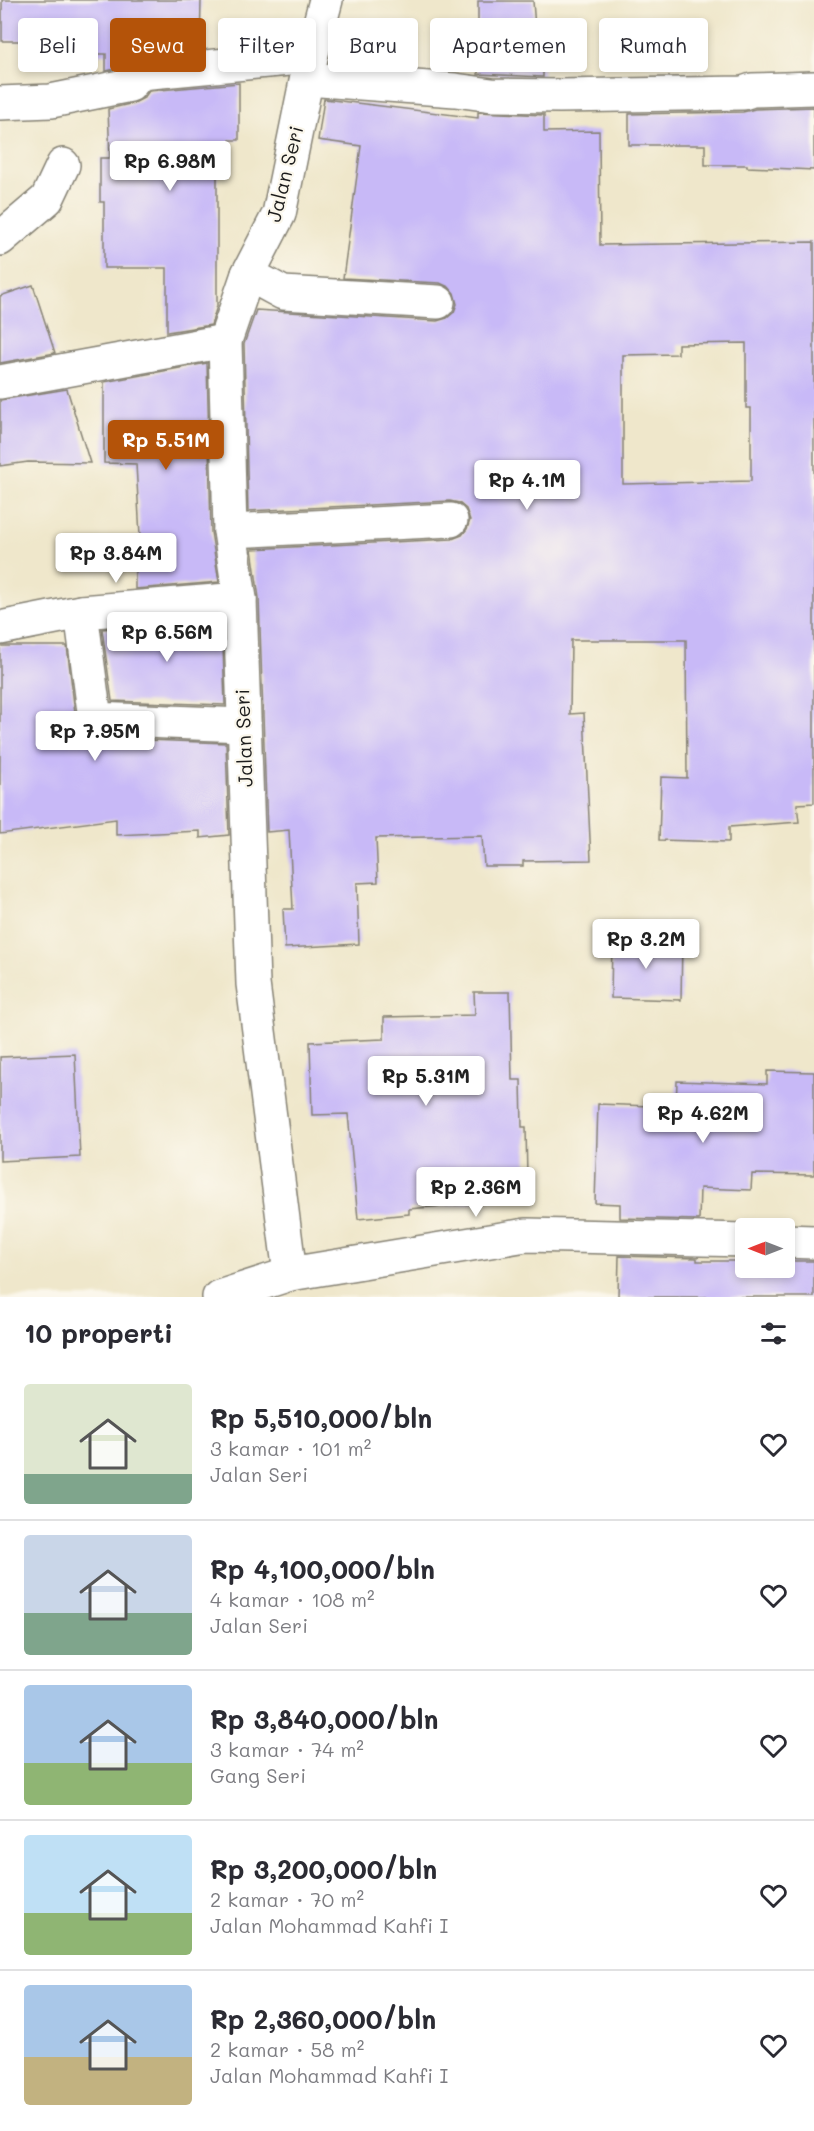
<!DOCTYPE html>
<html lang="id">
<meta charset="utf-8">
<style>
:root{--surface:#fff;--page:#f2f2f3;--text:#2b2b33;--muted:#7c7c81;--line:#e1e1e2;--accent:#b45309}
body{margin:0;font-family:Mali,sans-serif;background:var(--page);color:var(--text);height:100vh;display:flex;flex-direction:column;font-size:22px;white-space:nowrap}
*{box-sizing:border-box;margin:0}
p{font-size:20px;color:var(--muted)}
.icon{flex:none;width:33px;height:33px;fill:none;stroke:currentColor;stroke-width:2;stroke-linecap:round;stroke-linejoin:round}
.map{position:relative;height:1297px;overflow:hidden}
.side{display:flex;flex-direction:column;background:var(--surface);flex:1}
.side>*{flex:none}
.banner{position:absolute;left:18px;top:18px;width:778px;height:54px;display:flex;gap:12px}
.needle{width:39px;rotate:270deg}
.controls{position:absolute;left:735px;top:1218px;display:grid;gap:12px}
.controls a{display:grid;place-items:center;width:60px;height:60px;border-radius:6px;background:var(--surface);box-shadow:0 3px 9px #0003;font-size:30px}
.price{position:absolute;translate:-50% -51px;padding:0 14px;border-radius:6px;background:#fff;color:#222;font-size:20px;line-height:39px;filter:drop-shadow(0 2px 3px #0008)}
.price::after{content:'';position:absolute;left:50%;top:36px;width:18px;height:14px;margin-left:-9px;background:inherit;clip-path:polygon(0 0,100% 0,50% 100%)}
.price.current{background:var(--accent);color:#fff}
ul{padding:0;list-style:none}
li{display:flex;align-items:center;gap:18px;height:150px;padding:0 24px}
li+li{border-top:2px solid var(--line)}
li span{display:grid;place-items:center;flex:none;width:168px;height:120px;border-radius:6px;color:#555}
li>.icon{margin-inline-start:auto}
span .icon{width:72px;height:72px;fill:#fffc;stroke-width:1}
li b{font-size:26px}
h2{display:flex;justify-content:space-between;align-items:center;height:72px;padding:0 24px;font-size:26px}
.pill{padding:0 21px;border-radius:6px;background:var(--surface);box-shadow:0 3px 9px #0003;font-size:21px;line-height:54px}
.pill.current{background:var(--accent);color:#fff}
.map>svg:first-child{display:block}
</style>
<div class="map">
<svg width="814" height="1297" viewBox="0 0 814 1297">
<rect width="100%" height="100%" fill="#fbf7ec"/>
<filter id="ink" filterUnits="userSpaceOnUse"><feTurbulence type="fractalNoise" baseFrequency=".0167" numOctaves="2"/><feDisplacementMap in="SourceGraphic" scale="12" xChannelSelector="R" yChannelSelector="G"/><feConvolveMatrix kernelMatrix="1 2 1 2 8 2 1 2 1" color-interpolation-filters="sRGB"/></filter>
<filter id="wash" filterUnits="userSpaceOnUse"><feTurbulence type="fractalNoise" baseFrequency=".008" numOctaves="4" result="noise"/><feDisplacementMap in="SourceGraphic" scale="24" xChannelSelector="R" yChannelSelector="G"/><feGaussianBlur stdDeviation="1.35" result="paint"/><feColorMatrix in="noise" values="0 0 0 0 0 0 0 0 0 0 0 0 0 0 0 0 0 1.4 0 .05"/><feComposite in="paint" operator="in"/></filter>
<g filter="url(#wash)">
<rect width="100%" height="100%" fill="#efe7cb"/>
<g id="blocks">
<g fill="#c8b9f7" fill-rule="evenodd">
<polygon points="2,0 201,0 200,49 138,54 126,60 120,68 106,71 106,54 58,54 58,41 2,41"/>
<polygon points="478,1 533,1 538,67 543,67 543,77 478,74"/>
<polygon points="239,83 239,140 230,140 230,171 217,171 217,306 211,325 167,332 167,268 104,268 104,202 100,202 100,158 110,158 108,109 134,103 144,98 149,91"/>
<path d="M324 99 478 118V112L544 115V132L599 131 600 245 814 242V803L797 804 799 822 729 827V842L659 840 661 777 687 778 686 640H571L570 714 584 713 591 860 523 861V866H484L482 836 376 838 378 882 357 883 359 944 285 948 283 909H293L289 830 267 832 259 598 252 549 452 539 462 535 467 529 470 520 466 509 459 503 450 501 248 511 244 344 256 310 437 321 447 318 454 312 457 304 454 293 449 287 440 283 343 278 361 146 318 140ZM746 343V408H751V481L623 484V355L678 354V344Z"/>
<polygon points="814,107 814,170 747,167 747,165 705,165 705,145 629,145 629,114 743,112 755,109"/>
<polygon points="33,285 55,353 0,363 0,296"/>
<polygon points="207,363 211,532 219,582 135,589 135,553 141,554 136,464 104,463 104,382"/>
<polygon points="67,389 90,463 28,462 0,466 0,400"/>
<polygon points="222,619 225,705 112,701 102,629"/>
<polygon points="0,646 67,646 76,721 80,730 86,736 94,738 226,743 229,835 200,838 200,831 116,835 116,819 0,834"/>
<polygon points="612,939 682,942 681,1000 611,998"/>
<polygon points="474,992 510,992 512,1080 521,1080 522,1127 526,1127 527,1178 471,1179 473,1203 409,1209 409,1214 358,1219 348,1114 312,1115 310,1042 384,1039 384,1017 475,1015"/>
<polygon points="75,1054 80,1157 0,1161 0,1057"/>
<polygon points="767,1071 814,1072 814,1175 752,1174 751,1190 700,1188 699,1220 620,1218 620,1204 595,1203 598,1104 676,1107 677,1081 767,1084"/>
<polygon points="619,1256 697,1258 697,1261 746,1261 746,1268 784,1268 784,1261 814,1261 814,1297 618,1297"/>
</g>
</g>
</g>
<g filter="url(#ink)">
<use href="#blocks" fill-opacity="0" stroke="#868274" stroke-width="1.5"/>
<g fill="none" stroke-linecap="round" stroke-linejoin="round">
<g stroke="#868274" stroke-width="36">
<g id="minor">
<polyline points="307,79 455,90 492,95 560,96 743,93 752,90 814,88"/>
<polyline points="0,103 51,101 130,85 140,73 311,57"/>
<polyline points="0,239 47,199 63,165"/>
<polyline points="248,274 283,293 438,302"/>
<polyline points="0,382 225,341"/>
<polyline points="230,531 451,520"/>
<polyline points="81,612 95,719 243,725"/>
<polyline points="0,628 81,612 240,599"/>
<polyline points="290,1274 253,984 240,599 230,531 225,341 248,274 279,214 311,57 326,0"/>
</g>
</g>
<g stroke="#868274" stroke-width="36">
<g id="major">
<polyline points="784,1241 814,1242"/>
<polyline points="219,1297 290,1274 526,1235 746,1240"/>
</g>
</g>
<use href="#minor" stroke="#fff" stroke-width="33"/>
<use href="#major" stroke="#fff" stroke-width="33"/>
</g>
</g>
<g text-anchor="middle" stroke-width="4.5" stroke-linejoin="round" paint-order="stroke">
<g font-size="20" fill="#1c1c1c" stroke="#fbf7ec">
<text transform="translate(285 174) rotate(-76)" y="7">Jalan Seri</text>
<text transform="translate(244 738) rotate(-92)" y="7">Jalan Seri</text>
</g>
</g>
</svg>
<div class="controls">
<a><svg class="needle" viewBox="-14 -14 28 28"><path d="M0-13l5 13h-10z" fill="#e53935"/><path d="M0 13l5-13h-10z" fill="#7c7c81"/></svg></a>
</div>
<b class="price" style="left:170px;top:192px">Rp 6.98M</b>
<b class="price current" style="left:166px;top:471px">Rp 5.51M</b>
<b class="price" style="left:527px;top:511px">Rp 4.1M</b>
<b class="price" style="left:116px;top:584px">Rp 3.84M</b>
<b class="price" style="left:167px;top:663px">Rp 6.56M</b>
<b class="price" style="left:95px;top:762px">Rp 7.95M</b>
<b class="price" style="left:646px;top:970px">Rp 3.2M</b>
<b class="price" style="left:426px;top:1107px">Rp 5.31M</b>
<b class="price" style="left:703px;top:1144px">Rp 4.62M</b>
<b class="price" style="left:476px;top:1218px">Rp 2.36M</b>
<div class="banner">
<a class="pill">Beli</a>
<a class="pill current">Sewa</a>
<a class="pill">Filter</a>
<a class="pill">Baru</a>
<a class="pill">Apartemen</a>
<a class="pill">Rumah</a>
</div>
</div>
<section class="side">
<h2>10 properti<svg class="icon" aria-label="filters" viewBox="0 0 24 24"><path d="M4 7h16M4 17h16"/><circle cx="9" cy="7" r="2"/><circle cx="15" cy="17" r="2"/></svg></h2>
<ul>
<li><span style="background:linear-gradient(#dfe7d0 75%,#7fa58c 0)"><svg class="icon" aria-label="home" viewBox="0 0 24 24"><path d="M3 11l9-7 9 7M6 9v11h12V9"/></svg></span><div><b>Rp 5,510,000/bln</b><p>3 kamar · 101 m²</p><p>Jalan Seri</p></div><svg class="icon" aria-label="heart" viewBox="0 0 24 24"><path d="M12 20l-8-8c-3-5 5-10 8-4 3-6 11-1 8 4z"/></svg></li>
<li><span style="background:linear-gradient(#c9d6e8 65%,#7fa58c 0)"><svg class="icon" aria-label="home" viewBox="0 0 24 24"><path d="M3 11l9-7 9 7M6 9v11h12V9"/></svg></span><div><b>Rp 4,100,000/bln</b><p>4 kamar · 108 m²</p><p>Jalan Seri</p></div><svg class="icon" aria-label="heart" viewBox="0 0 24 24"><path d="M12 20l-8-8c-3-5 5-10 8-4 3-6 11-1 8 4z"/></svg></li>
<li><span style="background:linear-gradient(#a9c7e8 65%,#8fb573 0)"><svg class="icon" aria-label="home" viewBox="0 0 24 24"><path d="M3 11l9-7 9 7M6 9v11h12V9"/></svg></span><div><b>Rp 3,840,000/bln</b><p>3 kamar · 74 m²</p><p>Gang Seri</p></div><svg class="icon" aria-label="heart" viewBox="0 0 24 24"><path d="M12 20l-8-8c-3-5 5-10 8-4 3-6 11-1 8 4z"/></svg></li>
<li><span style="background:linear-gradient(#bfe0f5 65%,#8fb573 0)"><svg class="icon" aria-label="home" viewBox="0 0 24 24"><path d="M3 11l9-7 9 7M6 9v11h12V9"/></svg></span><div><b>Rp 3,200,000/bln</b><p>2 kamar · 70 m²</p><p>Jalan Mohammad Kahfi I</p></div><svg class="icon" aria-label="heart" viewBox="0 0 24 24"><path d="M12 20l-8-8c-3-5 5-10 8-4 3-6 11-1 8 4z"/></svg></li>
<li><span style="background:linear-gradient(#a9c7e8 60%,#c2b280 0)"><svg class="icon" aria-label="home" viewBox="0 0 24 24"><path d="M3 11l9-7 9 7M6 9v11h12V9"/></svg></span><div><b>Rp 2,360,000/bln</b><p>2 kamar · 58 m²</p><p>Jalan Mohammad Kahfi I</p></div><svg class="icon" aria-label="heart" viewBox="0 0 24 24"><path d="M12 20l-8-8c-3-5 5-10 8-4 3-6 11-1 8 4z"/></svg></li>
</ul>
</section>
